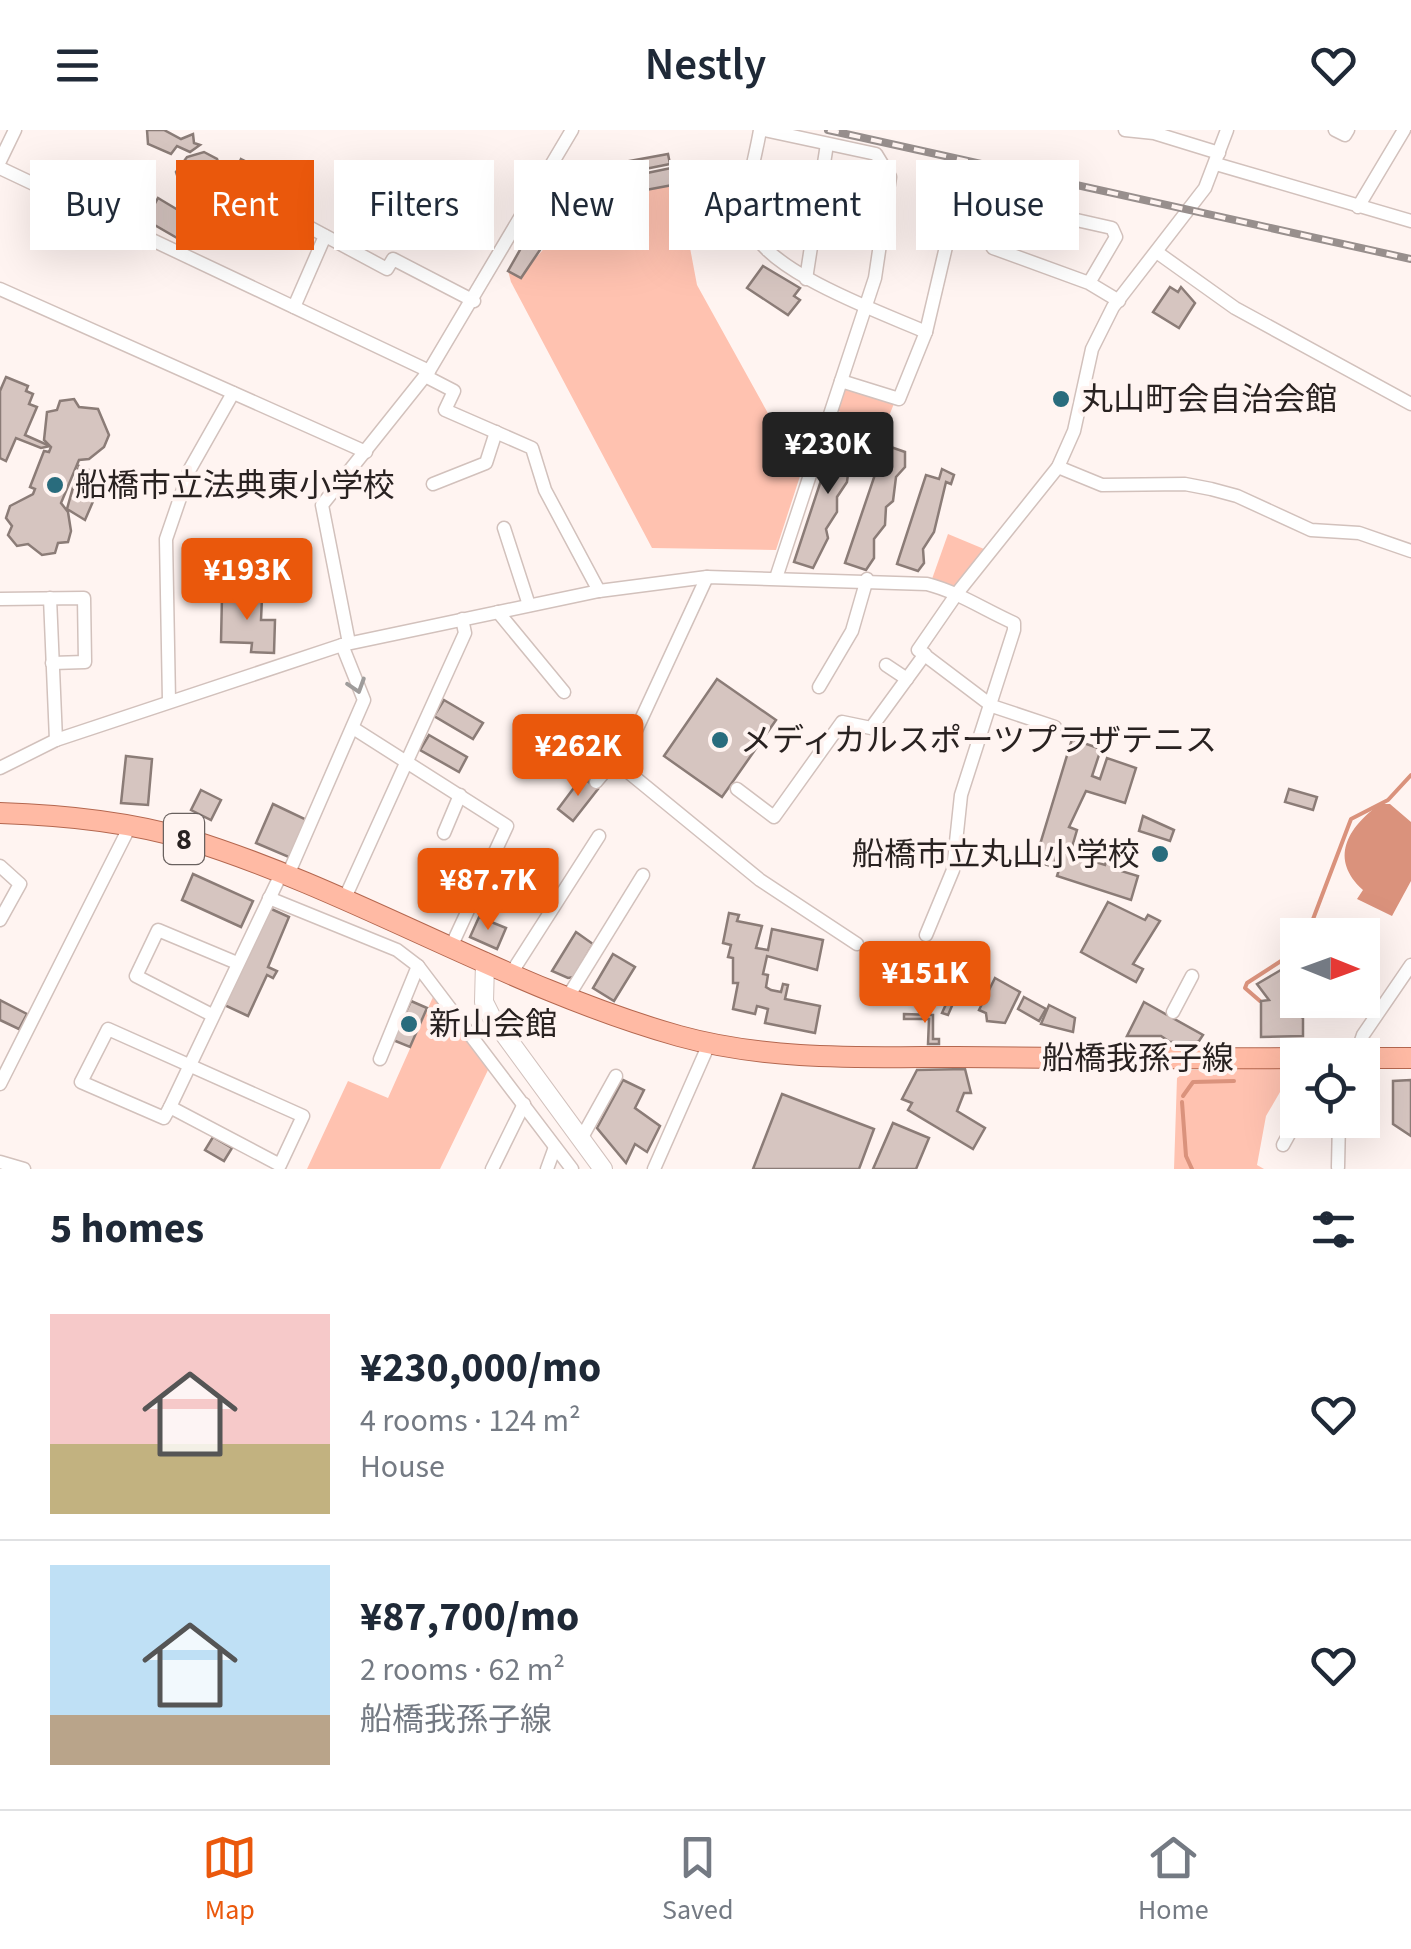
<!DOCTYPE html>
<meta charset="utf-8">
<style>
:root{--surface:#fff;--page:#f6f6f7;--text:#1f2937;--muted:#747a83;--line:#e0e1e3;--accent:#ea580c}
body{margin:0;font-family:"Source Sans 3","Noto Sans JP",sans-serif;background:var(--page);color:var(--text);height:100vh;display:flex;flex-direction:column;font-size:38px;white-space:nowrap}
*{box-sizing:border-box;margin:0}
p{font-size:32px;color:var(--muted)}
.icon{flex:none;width:55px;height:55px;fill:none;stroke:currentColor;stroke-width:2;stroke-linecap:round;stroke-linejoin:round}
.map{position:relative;height:1039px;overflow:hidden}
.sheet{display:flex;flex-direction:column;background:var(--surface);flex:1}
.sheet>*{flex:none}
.banner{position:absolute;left:30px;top:30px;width:1352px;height:90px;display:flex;gap:20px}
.needle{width:65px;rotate:91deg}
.buttons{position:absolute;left:1280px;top:788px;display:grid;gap:20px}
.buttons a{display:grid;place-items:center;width:100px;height:100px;border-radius:0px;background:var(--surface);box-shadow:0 10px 40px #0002;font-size:50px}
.price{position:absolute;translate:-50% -85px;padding:0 22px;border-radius:10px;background:var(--accent);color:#fff;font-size:32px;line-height:65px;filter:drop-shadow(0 2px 5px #0008)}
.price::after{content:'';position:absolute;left:50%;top:60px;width:30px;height:22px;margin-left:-15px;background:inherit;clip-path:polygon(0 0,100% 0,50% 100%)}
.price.selected{background:#222;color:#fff}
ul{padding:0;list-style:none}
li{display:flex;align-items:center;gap:30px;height:250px;padding:0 50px}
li+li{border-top:2px solid var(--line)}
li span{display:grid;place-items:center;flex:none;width:280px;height:200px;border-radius:0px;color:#555}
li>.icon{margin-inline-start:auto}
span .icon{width:120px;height:120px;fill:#fffc;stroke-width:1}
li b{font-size:42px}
h2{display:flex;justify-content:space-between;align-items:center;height:120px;padding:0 50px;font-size:42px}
.pill{padding:0 35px;border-radius:0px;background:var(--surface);box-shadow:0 10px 40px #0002;font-size:35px;line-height:90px}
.pill.selected{background:var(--accent);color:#fff}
header{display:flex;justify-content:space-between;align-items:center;height:130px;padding:0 50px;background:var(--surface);font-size:45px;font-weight:600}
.tabs{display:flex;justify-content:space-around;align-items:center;height:140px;border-top:2px solid var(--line);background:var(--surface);font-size:28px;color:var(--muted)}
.tabs a{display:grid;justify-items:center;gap:5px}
.tabs .selected{color:var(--accent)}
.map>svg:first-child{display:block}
</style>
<header><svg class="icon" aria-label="menu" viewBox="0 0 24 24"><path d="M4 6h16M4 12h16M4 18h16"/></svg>Nestly<svg class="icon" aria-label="heart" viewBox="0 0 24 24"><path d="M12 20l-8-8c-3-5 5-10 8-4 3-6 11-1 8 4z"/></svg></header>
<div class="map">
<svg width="1411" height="1039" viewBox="0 0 1411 1039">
<rect width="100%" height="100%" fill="#fff4f1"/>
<g fill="#ffc2b0">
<path d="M678 54 697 155 801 343 776 420 652 418 511 152 508 141 521 148C561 88 609 67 678 54Z"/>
<polygon points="843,255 895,271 883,301 836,280"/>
<polygon points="948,404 984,419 956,457 932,449"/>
<polygon points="433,867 488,940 440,1039 307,1039 348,951 388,968"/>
<polygon points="1294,938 1266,986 1257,1035 1264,1039 1174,1039 1177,948 1188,940"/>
</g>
<path fill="#da927c" d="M1380 674H1390L1411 692V751L1392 786 1357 769 1363 760C1329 729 1347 698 1380 674Z"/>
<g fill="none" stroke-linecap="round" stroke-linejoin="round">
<g stroke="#da927c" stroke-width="4">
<polyline points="1307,805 1351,689 1388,670 1411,645"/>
<polyline points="1260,871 1245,858 1247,853 1298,820"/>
<polyline points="1183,966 1193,952 1234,951"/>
<polyline points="1182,972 1186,1026 1192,1039"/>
</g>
</g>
<g fill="#d6c5c0" stroke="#8b7c77" stroke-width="2.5">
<polygon points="164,0 181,9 193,4 194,13 200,15 190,22 177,16 171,24 148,14 147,0"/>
<polygon points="204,22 217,29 223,45 217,56 221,74 205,79 203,73 193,77 192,70 186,73 176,42 187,27"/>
<polygon points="668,24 670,34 615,45 613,34"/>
<polygon points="241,29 274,45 258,78 252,75 239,92 228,87 231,81 226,79 241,45 235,42"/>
<polygon points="594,37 600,48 609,43 613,50 550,88 545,80 555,73 549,64 569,51 564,44 570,40 575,49"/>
<polygon points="676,37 678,54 619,65 546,111 521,148 508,141 533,97 613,50"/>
<polygon points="158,68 193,89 184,112 146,90"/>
<polygon points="763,136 800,158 794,166 800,170 788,185 747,158"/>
<polygon points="1170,157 1178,162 1181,157 1195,173 1179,198 1153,182"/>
<polygon points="6,247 28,256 26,261 33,264 29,274 37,277 25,305 50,316 41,318 16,308 6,331 0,328 0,261"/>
<polygon points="74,269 79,277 98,279 109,305 104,317 89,329 79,330 61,373 68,382 71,401 68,412 58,413 55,423 42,425 28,414 17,416 8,405 12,396 6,388 10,376 33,364 35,359 30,357 44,321 49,322 51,317 44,310 47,282 57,280 60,271"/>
<polygon points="839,296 859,303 859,318 850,328 847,352 837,367 837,382 826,399 828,408 813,438 794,432"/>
<polygon points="885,315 905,322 905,337 896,347 893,371 886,377 885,395 874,409 874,428 866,440 845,433"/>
<polygon points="79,336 104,346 85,390 67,379"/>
<polygon points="942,339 954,345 951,354 946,352 934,402 923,419 924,433 918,441 897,434 926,345 939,349"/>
<polygon points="238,461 262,468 261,490 275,490 274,523 251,522 252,513 221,512 222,466 238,467"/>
<polygon points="717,549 776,590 722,667 664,626"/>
<polygon points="444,570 483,593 473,609 434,586"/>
<polygon points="429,605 467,627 459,642 420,620"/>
<polygon points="1072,609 1101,619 1092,646 1100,649 1107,628 1136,638 1125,673 1086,661 1069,697 1077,700 1072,717 1062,713 1059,721 1105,735 1107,728 1123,733 1121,741 1138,746 1131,770 1057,746 1063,727 1057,726 1053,737 1035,731"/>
<polygon points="126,626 152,629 148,675 121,673"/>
<polygon points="582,647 598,659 573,691 558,679"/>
<polygon points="1289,659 1317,667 1313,680 1285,672"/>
<polygon points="201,660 221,670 211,690 191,680"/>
<polygon points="273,674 309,691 291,728 256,713"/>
<polygon points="1143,686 1174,700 1170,711 1139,701"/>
<polygon points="193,744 253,771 241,797 182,770"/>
<polygon points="1108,772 1145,790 1148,785 1160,791 1133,834 1143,839 1136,852 1081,822"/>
<polygon points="267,777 289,787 268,837 277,841 273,848 267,845 248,886 222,874"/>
<polygon points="729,783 739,785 737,791 762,796 756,818 768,820 772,799 823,810 817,840 767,826 763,844 768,845 766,857 771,860 781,862 783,854 788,855 785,869 820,876 815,903 765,893 768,879 757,876 755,884 733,879 738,853 733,853 733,828 728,827 731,815 723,813"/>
<polygon points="479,787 506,798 497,819 470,807"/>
<polygon points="576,802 593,814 574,847 568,848 552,841"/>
<polygon points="613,824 635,837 614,871 593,858"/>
<polygon points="1298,830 1298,862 1288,869 1289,880 1303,888 1303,906 1261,907 1261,871 1269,870 1257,854"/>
<polygon points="995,848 1020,862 1005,893 987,891 986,883 979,880"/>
<polygon points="911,850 955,869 948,885 942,883 947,872 909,856"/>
<polygon points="1024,867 1046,879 1039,891 1018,879"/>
<polygon points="0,870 27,884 19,899 0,890"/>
<polygon points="411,871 427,878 410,917 393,910"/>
<polygon points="1144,872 1203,905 1199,911 1170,912 1161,906 1127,906"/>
<polygon points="1049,875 1075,888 1073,902 1041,894"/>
<polygon points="904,884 933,885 933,909 939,909 939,914 928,914 929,889 904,889"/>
<polygon points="965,939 971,963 964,963 957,981 985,998 973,1019 908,980 912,973 902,969 917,940"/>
<polygon points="623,950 644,960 635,978 660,996 647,1022 635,1014 626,1033 597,998"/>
<polygon points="1411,950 1411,1006 1393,994 1393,951"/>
<polygon points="782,964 874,999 859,1039 753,1039"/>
<polygon points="893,993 929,1008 916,1039 873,1039"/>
<polygon points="213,1007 232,1018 224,1031 205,1020"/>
</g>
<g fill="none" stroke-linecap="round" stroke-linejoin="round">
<g stroke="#d2c1bc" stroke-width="15">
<g id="street">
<path d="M760 0C756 27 742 67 749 93 762 141 883 183 926 202"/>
<polyline points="764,0 876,24 890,47 875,148 776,448"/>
<polyline points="1125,0 1154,3 1219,23"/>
<polyline points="1335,0 1345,5 1348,0"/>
<polyline points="0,31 15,0"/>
<polyline points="1216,34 1411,91"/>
<polyline points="0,38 429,241"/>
<polyline points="1358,77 1404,0"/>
<polyline points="281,82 387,139 393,129 474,171"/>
<polyline points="1158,123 1235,178 1411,274"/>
<polyline points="806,149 827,14"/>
<polyline points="1089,153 1116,107 1112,98 1005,74 993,79 989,111 993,118 1089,153 1119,171"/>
<polyline points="0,159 366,322"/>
<polyline points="294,177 325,106"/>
<polyline points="425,246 454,261 445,280 532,318 545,360 599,461"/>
<polyline points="841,251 899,269 926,202 960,57"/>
<polyline points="1058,337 1102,355 1185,354 1211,359 1237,366 1311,400 1359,403 1411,421"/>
<polyline points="433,354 486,333 496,302"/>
<polyline points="504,398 529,475"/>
<polyline points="50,468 56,610"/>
<polyline points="0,469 84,468 85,532 52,533"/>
<polyline points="498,482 564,562"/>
<polyline points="349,513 322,375 429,241 572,0"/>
<polyline points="886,535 907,549"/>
<polyline points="819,557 852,501 867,449"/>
<polyline points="169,571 166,409 190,339 233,263"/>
<polyline points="1055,597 992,576 918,520 958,462 1058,337 1074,301 1092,219 1113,177 1205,58 1227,0"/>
<polyline points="353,598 507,696 450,819"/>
<polyline points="616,632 760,750 857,814"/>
<path d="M0 638 56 610 342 515 599 461 707 447 927 454C958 462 983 479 1014 493V500L961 665 953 740 926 805"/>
<polyline points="596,652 632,609 707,447"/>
<polyline points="737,659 774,687 842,592 871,598 925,524"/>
<polyline points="444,703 460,665"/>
<polyline points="0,736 20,754 0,790"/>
<polyline points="287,747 364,570 342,515"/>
<polyline points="269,768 397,820 418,836 572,1039"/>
<polyline points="344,770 465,503 462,489"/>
<polyline points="512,842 599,706"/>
<polyline points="569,865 643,745"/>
<polyline points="1173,882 1192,846"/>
<polyline points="212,885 136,846 158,800 237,833"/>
<polygon points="108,899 303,986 280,1035 170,977 164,988 81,952"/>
<polyline points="1356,925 1363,905 1411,835"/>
<polyline points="380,929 418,836"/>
<polyline points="0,954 130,696"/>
<polyline points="170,977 281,744"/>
<polyline points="581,1009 616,946"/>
<polyline points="1283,1015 1298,988"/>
<polyline points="0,1032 24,1039"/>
<polyline points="1338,1037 1339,990"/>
<polyline points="492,1039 524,974"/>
<polyline points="547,1039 555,1017"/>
<polyline points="654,1039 709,914"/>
</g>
</g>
<g stroke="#d2c1bc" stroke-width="20">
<polyline id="secondary" points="485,832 484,872 491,886 603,1039"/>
</g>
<g stroke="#b4674f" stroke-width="22">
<g id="primary">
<path d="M0 683C63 685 126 691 187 709 356 761 508 858 679 906 769 931 864 927 957 927 1070 928 1184 929 1298 928"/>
<polyline points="1362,928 1411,928"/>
</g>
</g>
<use href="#street" stroke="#fff" stroke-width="12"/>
<use href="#secondary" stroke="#fff" stroke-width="18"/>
<use href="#primary" stroke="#ffbaa4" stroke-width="20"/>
<g stroke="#988f8d" stroke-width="8">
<polyline id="rail" points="828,0 1411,129"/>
</g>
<use href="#rail" stroke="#fff4f1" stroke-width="4" stroke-dasharray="11" stroke-linecap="butt"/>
</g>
<defs><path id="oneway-chevron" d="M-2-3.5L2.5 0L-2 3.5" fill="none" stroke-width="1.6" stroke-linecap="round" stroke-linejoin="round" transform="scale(2.5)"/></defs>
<use stroke="#9f9c9b" href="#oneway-chevron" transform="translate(357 556) rotate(72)"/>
<g fill="#296c7d" stroke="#fff4f1" stroke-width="4">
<circle cx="1061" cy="269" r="10"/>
<circle cx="55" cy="355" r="10"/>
<circle cx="720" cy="610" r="10"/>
<circle cx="1160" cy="724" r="10"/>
<circle cx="409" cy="894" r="10"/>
</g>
<g text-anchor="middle" stroke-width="8" stroke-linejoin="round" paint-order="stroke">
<rect fill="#fff4f1" stroke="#69615f" stroke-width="2.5" x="164" y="684" width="40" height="50" rx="8"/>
<g font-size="30" font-weight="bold" fill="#292221">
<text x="184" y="719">8</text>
</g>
<g font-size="32" fill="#292221" stroke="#fff4f1" text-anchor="start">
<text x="1081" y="280">丸山町会自治会館</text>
<text x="75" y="366">船橋市立法典東小学校</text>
<text x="740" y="621">メディカルスポーツプラザテニス</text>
<text x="1140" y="735" text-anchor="end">船橋市立丸山小学校</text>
<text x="429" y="905">新山会館</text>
</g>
<g font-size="32" fill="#292221" stroke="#fff4f1">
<text x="1138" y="939">船橋我孫子線</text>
</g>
</g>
</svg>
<div class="buttons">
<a><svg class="needle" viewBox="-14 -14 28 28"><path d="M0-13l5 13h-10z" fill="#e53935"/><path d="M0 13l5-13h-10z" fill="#747a83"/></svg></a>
<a><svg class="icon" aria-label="locate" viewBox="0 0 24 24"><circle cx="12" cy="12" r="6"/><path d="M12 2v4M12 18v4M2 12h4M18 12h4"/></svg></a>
</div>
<b class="price selected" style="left:828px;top:367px">¥230K</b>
<b class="price" style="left:247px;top:493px">¥193K</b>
<b class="price" style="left:578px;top:669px">¥262K</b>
<b class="price" style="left:488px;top:803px">¥87.7K</b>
<b class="price" style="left:925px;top:896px">¥151K</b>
<div class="banner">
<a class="pill">Buy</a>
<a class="pill selected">Rent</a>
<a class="pill">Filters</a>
<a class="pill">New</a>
<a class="pill">Apartment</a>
<a class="pill">House</a>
</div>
</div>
<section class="sheet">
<h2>5 homes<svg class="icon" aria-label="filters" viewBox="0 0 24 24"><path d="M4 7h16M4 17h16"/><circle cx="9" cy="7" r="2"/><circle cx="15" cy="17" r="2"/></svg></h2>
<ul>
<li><span style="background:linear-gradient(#f6c9c9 65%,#c2b280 0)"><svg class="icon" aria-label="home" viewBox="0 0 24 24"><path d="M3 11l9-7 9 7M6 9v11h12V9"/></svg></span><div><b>¥230,000/mo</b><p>4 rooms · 124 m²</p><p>House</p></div><svg class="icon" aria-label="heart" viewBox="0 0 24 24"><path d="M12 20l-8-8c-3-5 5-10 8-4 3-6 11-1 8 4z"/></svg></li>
<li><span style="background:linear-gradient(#bfe0f5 75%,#b9a48a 0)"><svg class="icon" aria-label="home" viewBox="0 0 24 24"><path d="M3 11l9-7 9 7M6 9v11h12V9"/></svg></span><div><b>¥87,700/mo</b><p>2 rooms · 62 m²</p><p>船橋我孫子線</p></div><svg class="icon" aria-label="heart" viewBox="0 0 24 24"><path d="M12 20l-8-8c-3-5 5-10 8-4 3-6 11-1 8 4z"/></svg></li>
</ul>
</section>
<nav class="tabs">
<a class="selected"><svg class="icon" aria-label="map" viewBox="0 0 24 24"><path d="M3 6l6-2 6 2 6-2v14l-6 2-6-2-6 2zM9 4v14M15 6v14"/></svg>Map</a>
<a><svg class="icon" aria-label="saved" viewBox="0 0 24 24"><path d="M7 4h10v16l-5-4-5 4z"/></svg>Saved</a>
<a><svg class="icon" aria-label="home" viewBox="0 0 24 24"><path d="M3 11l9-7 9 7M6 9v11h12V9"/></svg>Home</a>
</nav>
